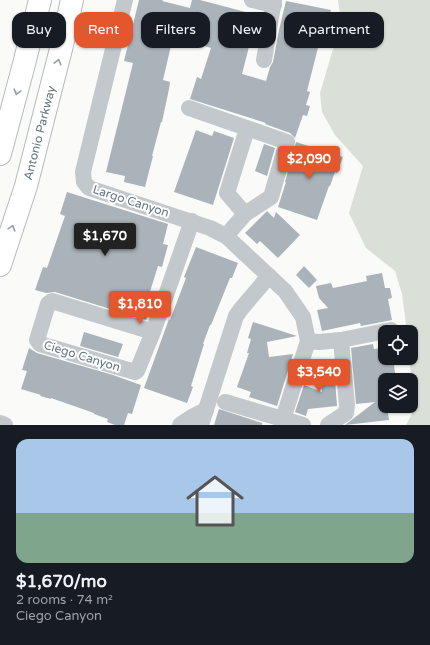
<!DOCTYPE html>
<meta charset="utf-8">
<style>
:root{--surface:#171b24;--page:#242831;--text:#f1f3f6;--muted:#9ea1a6;--line:#363941;--accent:#e4572e}
body{margin:0;font-family:"Varela Round",sans-serif;background:var(--page);color:var(--text);height:100vh;display:flex;flex-direction:column;font-size:15px;white-space:nowrap}
*{box-sizing:border-box;margin:0}
p{font-size:13px;color:var(--muted)}
.icon{flex:none;width:22px;height:22px;fill:none;stroke:currentColor;stroke-width:2;stroke-linecap:round;stroke-linejoin:round}
.map{position:relative;height:425px;overflow:hidden}
.drawer{display:flex;flex-direction:column;background:var(--surface);flex:1}
.drawer>*{flex:none}
.hud{position:absolute;left:12px;top:12px;width:406px;height:36px;display:flex;gap:8px}
.fabs{position:absolute;left:378px;top:325px;display:grid;gap:8px}
.fabs a{display:grid;place-items:center;width:40px;height:40px;border-radius:8px;background:var(--surface);box-shadow:0 1px 3px #0004;font-size:20px}
.price{position:absolute;translate:-50% -34px;padding:0 9px;border-radius:4px;background:var(--accent);color:#fff;font-size:13px;line-height:26px;filter:drop-shadow(0 1px 2px #0008)}
.price::after{content:'';position:absolute;left:50%;top:24px;width:12px;height:9px;margin-left:-6px;background:inherit;clip-path:polygon(0 0,100% 0,50% 100%)}
.price.selected{background:#222;color:#fff}
ul{padding:0;list-style:none}
li{display:grid;align-content:center;gap:8px;height:212px;padding:0 16px}
li+li{border-top:1px solid var(--line)}
li span{display:grid;place-items:center;height:124px;border-radius:12px;color:#555}
li>.icon{margin-inline-start:auto}
span .icon{width:72px;height:72px;fill:#fffc;stroke-width:1}
li b{font-size:17px}
.tag{padding:0 14px;border-radius:12px;background:var(--surface);box-shadow:0 1px 3px #0004;font-size:14px;line-height:36px}
.tag.selected{background:var(--accent);color:#fff}
.map>svg:first-child{display:block}
</style>
<div class="map">
<svg width="430" height="425" viewBox="0 0 430 425">
<rect width="100%" height="100%" fill="#fafaf8"/>
<polygon fill="#dadfd7" points="338,0 430,0 430,425 406,425 415,408 409,358 411,358 411,332 407,332 402,294 395,271 366,248 349,213 363,166 335,135 322,112 320,93 341,22"/>
<g fill="#aab3b9">
<polygon points="139,0 163,0 162,1 190,8 192,0 200,0 261,16 257,32 253,31 242,74 266,81 270,67 273,62 279,30 286,1 331,10 327,27 325,26 321,40 320,40 307,91 310,92 306,105 310,106 307,116 303,115 295,138 290,133 265,124 266,123 190,99 197,77 201,79 211,48 204,46 204,44 173,37 163,80 170,82 169,89 162,122 161,122 152,156 153,156 145,187 124,182 125,176 106,172 133,63 124,61"/>
<polygon points="196,130 212,136 214,131 234,138 213,205 174,192"/>
<polygon points="296,142 343,157 337,173 335,172 330,186 329,186 317,220 278,207 286,182 285,182"/>
<polygon points="264,144 275,148 267,176 255,171"/>
<polygon points="67,192 168,224 163,244 168,245 162,267 158,266 147,301 152,302 146,320 55,292 46,293 35,290 43,267 47,268 65,216 60,214"/>
<polygon points="267,211 274,218 276,212 300,235 278,258 260,241 257,244 245,233"/>
<polygon points="196,247 238,263 232,278 230,278 211,325 210,325 203,344 204,344 191,386 193,387 187,403 144,388 169,319 170,320 186,278 184,277"/>
<polygon points="304,266 317,280 309,288 296,275"/>
<polygon points="382,273 385,288 390,288 392,298 388,299 392,320 361,326 360,323 322,331 317,310 328,308 319,298 316,286 331,283 333,288 367,281 366,276"/>
<polygon points="253,322 297,336 267,342 269,357 293,354 277,406 249,397 251,392 237,387 249,353 247,353 251,339 248,338"/>
<polygon points="84,332 123,344 118,357 80,346"/>
<polygon points="373,344 374,349 385,348 385,358 393,358 396,380 385,380 385,406 387,406 389,420 345,425 375,402 356,404 351,348"/>
<polygon points="29,348 37,353 113,375 141,385 132,414 128,413 124,425 115,425 107,422 108,419 94,414 94,413 51,398 51,399 40,396 41,395 21,389 27,371 22,370"/>
<polygon points="334,366 337,406 308,409 306,416 295,412 304,385 322,392 320,367"/>
<polygon points="219,409 262,423 262,425 214,425"/>
</g>
<g fill="none" stroke-linecap="round" stroke-linejoin="round">
<g stroke="#b5babe" stroke-width="24">
<g id="primary">
<polyline points="0,154 24,64 40,0"/>
<path id="s1" d="M0 265 26 186 62 45 72 0"/>
</g>
</g>
<g stroke="#c3c8cc" stroke-width="16">
<polyline points="125,0 83,172 84,182 89,188 210,228 226,236 285,291 303,317 308,341 283,419"/>
<polyline points="252,0 274,5"/>
<polyline points="264,60 274,0"/>
<polyline points="189,108 287,142 271,197 245,214 226,236"/>
<polyline points="245,214 227,193 247,129"/>
<polyline points="153,332 52,301 48,304 37,340 40,344 135,372 137,371 153,332 192,221"/>
<polyline points="341,340 391,330"/>
<polyline points="308,341 319,342 341,340 347,405 346,413 328,425"/>
<polyline points="225,402 303,425"/>
<polyline points="0,423 5,425"/>
<polyline points="180,425 192,417 206,410"/>
<polyline points="201,425 236,316 241,309 269,276"/>
</g>
<use href="#primary" stroke="#fff" stroke-width="22"/>
</g>
<defs><path id="oneway-chevron" d="M-2-3.5L2.5 0L-2 3.5" fill="none" stroke-width="1.6" stroke-linecap="round" stroke-linejoin="round"/></defs>
<g stroke="#939fa8">
<use href="#oneway-chevron" transform="translate(58 62) rotate(-76)"/>
<use href="#oneway-chevron" transform="translate(17 92) rotate(105)"/>
<use href="#oneway-chevron" transform="translate(12 228) rotate(-72)"/>
</g>
<g text-anchor="middle" stroke-width="4" stroke-linejoin="round" paint-order="stroke">
<g font-size="12" fill="#657683" stroke="#fff">
<text dy="4" stroke="none"><textPath href="#s1" startOffset="138">Antonio Parkway</textPath></text>
<text transform="translate(131 201) rotate(18)" y="4">Largo Canyon</text>
<text transform="translate(82 356) rotate(17)" y="4">Ciego Canyon</text>
</g>
</g>
</svg>
<div class="fabs">
<a><svg class="icon" aria-label="locate" viewBox="0 0 24 24"><circle cx="12" cy="12" r="6"/><path d="M12 2v4M12 18v4M2 12h4M18 12h4"/></svg></a>
<a><svg class="icon" aria-label="layers" viewBox="0 0 24 24"><path d="M12 4l9 5-9 5-9-5zM3 14l9 5 9-5"/></svg></a>
</div>
<b class="price" style="left:309px;top:180px">$2,090</b>
<b class="price selected" style="left:105px;top:257px">$1,670</b>
<b class="price" style="left:140px;top:325px">$1,810</b>
<b class="price" style="left:319px;top:393px">$3,540</b>
<div class="hud">
<a class="tag">Buy</a>
<a class="tag selected">Rent</a>
<a class="tag">Filters</a>
<a class="tag">New</a>
<a class="tag">Apartment</a>
</div>
</div>
<section class="drawer">
<ul>
<li><span style="background:linear-gradient(#a9c7e8 60%,#7fa58c 0)"><svg class="icon" aria-label="home" viewBox="0 0 24 24"><path d="M3 11l9-7 9 7M6 9v11h12V9"/></svg></span><div><b>$1,670/mo</b><p>2 rooms · 74 m²</p><p>Ciego Canyon</p></div></li>
</ul>
</section>
